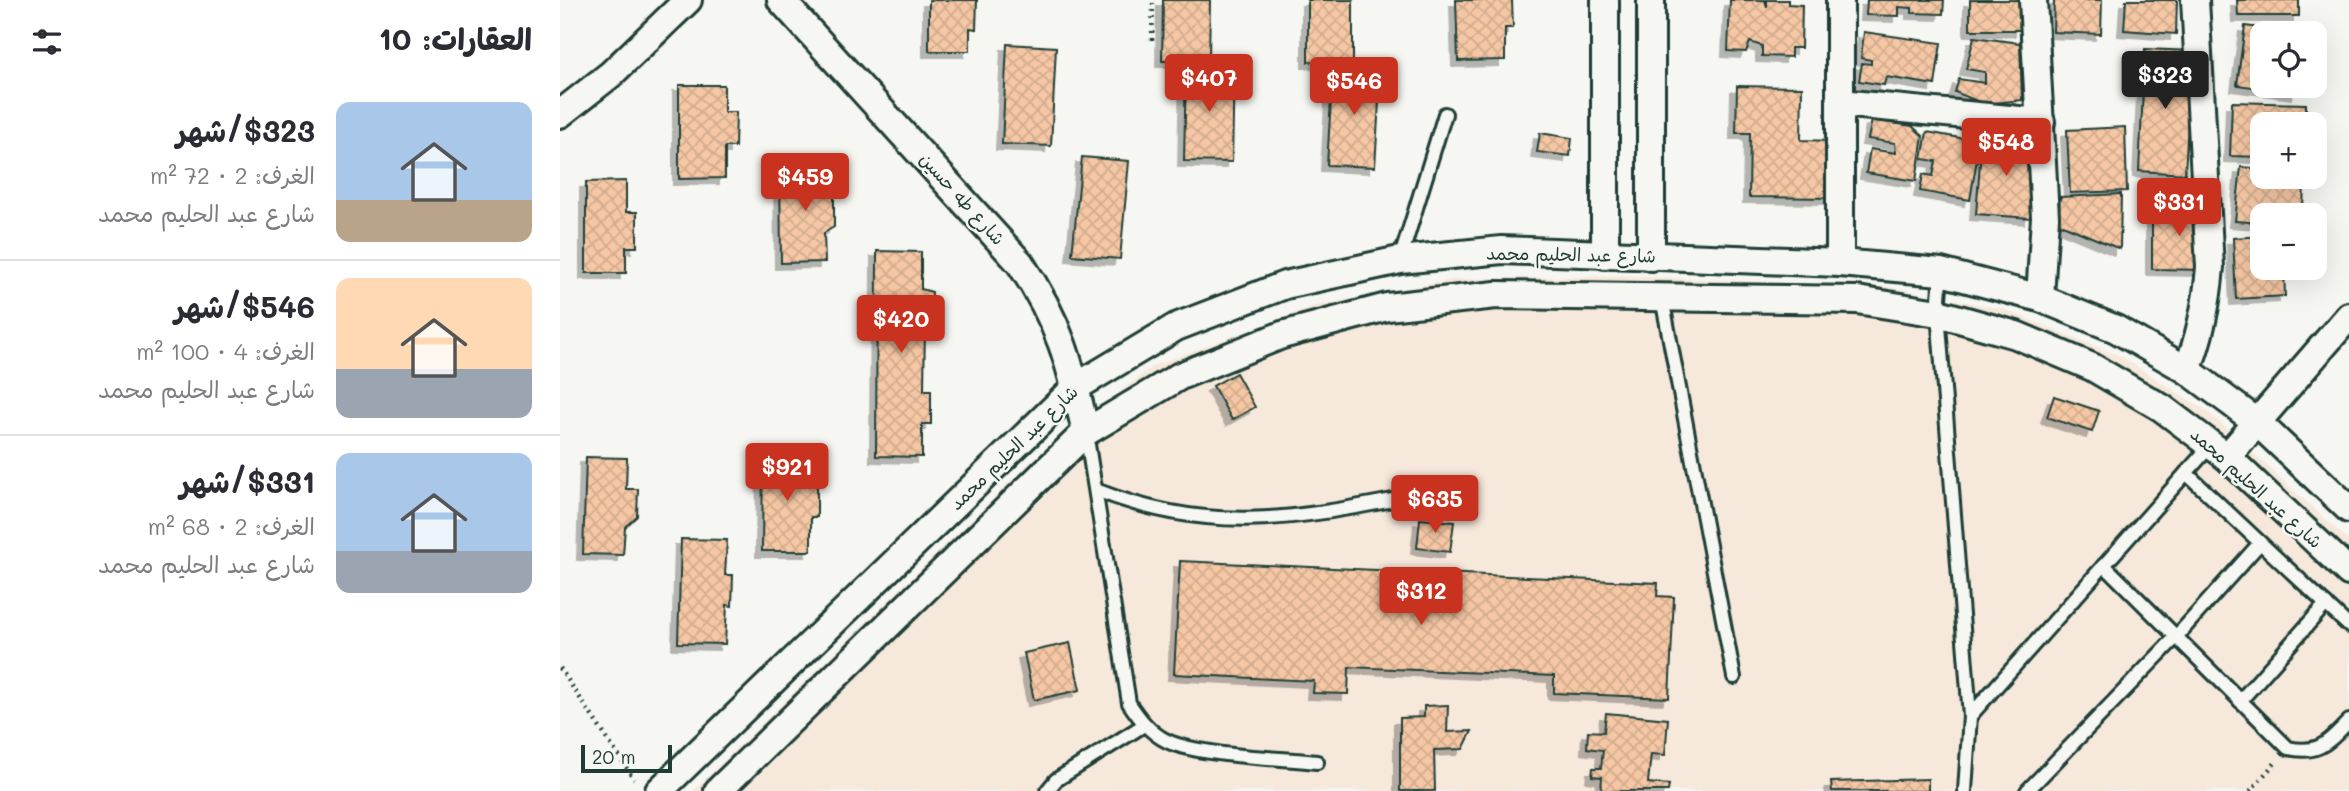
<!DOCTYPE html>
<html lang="ar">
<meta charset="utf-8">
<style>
:root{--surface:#fff;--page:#f7f7f7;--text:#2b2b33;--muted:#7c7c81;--line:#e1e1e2;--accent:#c8321e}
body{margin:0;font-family:Mali,"Playpen Sans Arabic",sans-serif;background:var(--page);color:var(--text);direction:rtl;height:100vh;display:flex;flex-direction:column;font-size:26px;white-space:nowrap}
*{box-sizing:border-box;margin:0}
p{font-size:23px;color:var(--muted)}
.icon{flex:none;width:38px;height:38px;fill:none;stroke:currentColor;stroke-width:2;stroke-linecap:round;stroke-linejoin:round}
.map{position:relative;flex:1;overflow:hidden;direction:ltr}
.side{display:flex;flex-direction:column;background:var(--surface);width:560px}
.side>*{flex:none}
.fabs{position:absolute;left:1690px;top:21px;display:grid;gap:14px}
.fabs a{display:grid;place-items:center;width:77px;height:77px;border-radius:14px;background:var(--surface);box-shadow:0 7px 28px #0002;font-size:35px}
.scale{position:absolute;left:21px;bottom:18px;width:91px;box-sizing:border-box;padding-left:7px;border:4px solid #1f3d34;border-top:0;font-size:19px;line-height:24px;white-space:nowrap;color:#1f3d34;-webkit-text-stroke:5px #f6f6f2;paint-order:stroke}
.price{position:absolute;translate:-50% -60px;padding:0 16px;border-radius:7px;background:var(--accent);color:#fff;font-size:23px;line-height:46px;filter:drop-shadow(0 2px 4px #0008)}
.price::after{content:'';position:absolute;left:50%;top:42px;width:21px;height:16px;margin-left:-10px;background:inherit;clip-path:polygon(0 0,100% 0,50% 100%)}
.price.on{background:#222;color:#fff}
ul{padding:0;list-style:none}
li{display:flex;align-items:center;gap:21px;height:175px;padding:0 28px}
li+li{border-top:2px solid var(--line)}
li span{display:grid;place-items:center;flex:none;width:196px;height:140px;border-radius:14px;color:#555}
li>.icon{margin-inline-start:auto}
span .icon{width:84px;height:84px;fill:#fffc;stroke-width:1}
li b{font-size:30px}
h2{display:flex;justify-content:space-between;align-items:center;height:84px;padding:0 28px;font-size:30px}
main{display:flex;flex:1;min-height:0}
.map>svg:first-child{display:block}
</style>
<main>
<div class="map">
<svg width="1789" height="791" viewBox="0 0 1789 791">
<defs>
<pattern id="building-cross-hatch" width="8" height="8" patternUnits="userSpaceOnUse" patternTransform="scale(1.75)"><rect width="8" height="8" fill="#f5c7a4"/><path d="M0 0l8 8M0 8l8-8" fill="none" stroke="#d2ac8e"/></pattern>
<filter id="shadow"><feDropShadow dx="-6" dy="6" stdDeviation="0" flood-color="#0004"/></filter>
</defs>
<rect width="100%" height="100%" fill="#f6f6f2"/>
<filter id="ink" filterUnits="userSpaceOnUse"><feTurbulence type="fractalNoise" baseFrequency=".0143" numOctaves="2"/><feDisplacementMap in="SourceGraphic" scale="14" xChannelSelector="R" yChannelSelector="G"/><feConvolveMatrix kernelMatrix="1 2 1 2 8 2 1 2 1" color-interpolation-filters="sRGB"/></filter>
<g filter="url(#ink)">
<polygon fill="#f6e8db" points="1066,276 1327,287 1443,309 1560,356 1648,412 1789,541 1789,791 133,791 472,461 593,366 754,306 897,279"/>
<g fill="url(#building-cross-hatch)" stroke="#1f3d34" stroke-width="2" filter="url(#shadow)">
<polygon points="369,0 417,0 416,29 410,28 410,51 369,51"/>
<polygon points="603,0 650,0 649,61 602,61"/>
<polygon points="748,0 793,0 793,63 748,62"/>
<polygon points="896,0 952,0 953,28 945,28 945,60 898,61"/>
<polygon points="1170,0 1205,0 1207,7 1207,0 1228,0 1228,4 1242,5 1241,48 1231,48 1231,57 1202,56 1202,46 1190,42 1186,52 1168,51"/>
<polygon points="1307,0 1384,0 1383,14 1352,13 1352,8 1339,7 1339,16 1306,15"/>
<rect x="1410" y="0" width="51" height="30"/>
<polygon points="1494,0 1542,0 1541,34 1493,32"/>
<polygon points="1566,0 1617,0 1616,34 1564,30"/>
<polygon points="1677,0 1739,0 1739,16 1678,16"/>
<polygon points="1685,26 1737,33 1703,33 1703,86 1738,86 1737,93 1677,85"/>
<polygon points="1304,32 1381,43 1375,85 1326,77 1324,85 1299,81 1302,63 1311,64 1311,60 1301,58"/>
<polygon points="1414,37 1460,43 1462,100 1424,104 1395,92 1399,79 1425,83 1425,72 1406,69"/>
<polygon points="447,44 496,47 491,146 442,144"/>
<polygon points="1585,49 1632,51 1625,174 1579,171"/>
<polygon points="626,65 674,66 672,162 624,161"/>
<polygon points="773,66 821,69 815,167 767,165"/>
<polygon points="119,85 164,85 164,112 176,112 175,147 165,147 165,178 119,179"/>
<polygon points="1177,86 1242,87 1241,140 1273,141 1273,198 1189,197 1190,133 1176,133"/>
<polygon points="1672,102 1746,104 1746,124 1703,124 1703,157 1670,156"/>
<polygon points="1312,120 1352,126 1363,136 1356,181 1306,173 1310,149 1336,153 1335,143 1308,139"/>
<polygon points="1565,127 1567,191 1510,193 1507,130"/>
<polygon points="1367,132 1406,139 1405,145 1419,147 1410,200 1360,191 1363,174 1373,176 1376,161 1362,159"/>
<polygon points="980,133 1012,138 1010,156 977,152"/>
<polygon points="1422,137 1476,142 1470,218 1416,214"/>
<polygon points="522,157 569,161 560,259 512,255"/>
<polygon points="264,164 264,191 274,191 274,227 264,233 265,262 221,263 220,165"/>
<polygon points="1681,167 1703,169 1703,177 1744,177 1743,215 1703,215 1703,223 1675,221"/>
<polygon points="66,181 66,212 77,212 77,247 66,247 66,273 26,273 26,182"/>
<polygon points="1561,194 1560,249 1498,223 1500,197"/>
<polygon points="1592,206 1647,207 1646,270 1592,269"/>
<polygon points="1703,236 1703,268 1724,268 1725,296 1676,299 1673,238"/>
<polygon points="317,251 361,252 361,289 372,292 370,323 365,325 364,390 371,390 371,424 362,424 362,457 316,456"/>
<polygon points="676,373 695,407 672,420 653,386"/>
<polygon points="1494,396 1539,411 1532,432 1487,417"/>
<polygon points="203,453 247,453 246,482 257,486 257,517 251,517 251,551 202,551"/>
<polygon points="26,457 67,458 66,489 78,489 77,516 65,527 63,555 23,554"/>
<polygon points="860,519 894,522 890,552 857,548"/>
<polygon points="121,539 167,540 165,575 173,575 172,606 167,605 165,644 118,643"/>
<polygon points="620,561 1098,583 1097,596 1114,597 1109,698 994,693 994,676 789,667 788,694 753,693 754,681 614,674"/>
<polygon points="510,643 520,690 474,700 464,653"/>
<polygon points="888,705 887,732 912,731 903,749 874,750 875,791 840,791 840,718 864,717 864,706"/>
<polygon points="1046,713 1108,719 1105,755 1091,754 1088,783 1109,785 1108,791 1041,791 1042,777 1032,776 1033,768 1041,768 1043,750 1027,748 1028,731 1044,732"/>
<polygon points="1368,779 1368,791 1272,791 1271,782"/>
</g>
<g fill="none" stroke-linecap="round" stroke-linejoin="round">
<g stroke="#1f3d34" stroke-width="18">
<g id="lane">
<polyline points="840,260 885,114"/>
<polyline points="1381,272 1378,313 1410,716"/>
<polyline points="1102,298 1174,677"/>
<path d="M526 432 569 703C579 718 590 733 607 741 639 756 719 758 757 762"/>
<polyline points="1626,473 1789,626"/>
<path d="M536 490C647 534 730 520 843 498"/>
<path d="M1544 565 1728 748C1760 755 1768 742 1789 721"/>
<polyline points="1680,701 1766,604"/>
<polyline points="487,791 496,780 584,725"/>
<polyline points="1405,791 1410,716 1651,445"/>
<polyline points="1467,791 1616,637 1700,543"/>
</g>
</g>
<g stroke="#1f3d34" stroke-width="32">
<g id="street">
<path d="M221 0 460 263C500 323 510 363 526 432"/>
<polyline points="1091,0 1091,257"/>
<polyline points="1473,0 1485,217 1480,298"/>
<polyline points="1280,103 1481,122"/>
<polyline points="0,114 51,74 128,0"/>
<polyline points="1045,255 1045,0"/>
<polyline points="1280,263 1280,0"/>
<path d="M1627 370C1641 335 1647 304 1650 267L1635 0"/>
<polyline points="1667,457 1789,316"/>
<polyline points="99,791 516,387 616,327 725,285 840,260 942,250 1280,263 1381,272 1480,298 1556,329 1627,370 1697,422 1789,509"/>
<polyline points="158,791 526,432 620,376 722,335 827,307 936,295 1297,300 1378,313 1456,335 1532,367 1602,408 1667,457 1789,572"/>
</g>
</g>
<g stroke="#1f3d34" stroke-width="4.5" stroke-dasharray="2 5" stroke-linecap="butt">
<polyline points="592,40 593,0"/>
<polyline points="0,668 74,779"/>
<polyline points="1690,791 1715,763"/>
</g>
<use href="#lane" stroke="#f6f6f2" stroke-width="12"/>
<use href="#street" stroke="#f6f6f2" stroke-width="26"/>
</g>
</g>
<g text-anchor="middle" stroke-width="5" stroke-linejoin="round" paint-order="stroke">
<g font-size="18" fill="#1f3d34" stroke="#f6f6f2">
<text transform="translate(402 199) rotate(48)" y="6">شارع طه حسين</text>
<text transform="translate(1011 255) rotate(1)" y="6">شارع عبد الحليم محمد</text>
<text transform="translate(454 448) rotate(-44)" y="6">شارع عبد الحليم محمد</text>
<text transform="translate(1696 488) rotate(42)" y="6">شارع عبد الحليم محمد</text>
</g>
</g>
</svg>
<div class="fabs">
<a><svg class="icon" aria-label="locate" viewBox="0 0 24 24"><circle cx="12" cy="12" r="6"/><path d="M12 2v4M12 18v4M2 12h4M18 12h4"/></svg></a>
<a>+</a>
<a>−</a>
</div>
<div class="scale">20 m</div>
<b class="price on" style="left:1605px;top:111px">$323</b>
<b class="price" style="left:649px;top:114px">$407</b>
<b class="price" style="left:794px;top:117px">$546</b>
<b class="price" style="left:1446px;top:178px">$548</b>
<b class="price" style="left:245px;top:213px">$459</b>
<b class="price" style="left:1619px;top:238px">$331</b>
<b class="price" style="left:341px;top:355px">$420</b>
<b class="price" style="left:227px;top:503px">$921</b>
<b class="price" style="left:875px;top:535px">$635</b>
<b class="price" style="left:861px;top:627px">$312</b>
</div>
<section class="side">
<h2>العقارات: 10<svg class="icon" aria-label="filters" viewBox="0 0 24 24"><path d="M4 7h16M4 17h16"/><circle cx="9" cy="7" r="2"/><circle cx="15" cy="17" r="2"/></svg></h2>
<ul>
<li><span style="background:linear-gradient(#a9c7e8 70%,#b9a48a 0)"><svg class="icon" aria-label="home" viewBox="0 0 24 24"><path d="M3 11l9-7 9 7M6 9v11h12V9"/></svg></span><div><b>$323/شهر</b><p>الغرف: 2 · 72 m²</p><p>شارع عبد الحليم محمد</p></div></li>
<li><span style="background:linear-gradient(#ffd9b3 65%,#9aa5b1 0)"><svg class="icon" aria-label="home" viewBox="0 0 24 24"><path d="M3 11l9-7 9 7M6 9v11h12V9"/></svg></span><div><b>$546/شهر</b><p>الغرف: 4 · 100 m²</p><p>شارع عبد الحليم محمد</p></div></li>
<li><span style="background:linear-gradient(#a9c7e8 70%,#9aa5b1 0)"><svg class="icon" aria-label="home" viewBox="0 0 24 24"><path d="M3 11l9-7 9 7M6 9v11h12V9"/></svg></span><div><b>$331/شهر</b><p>الغرف: 2 · 68 m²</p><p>شارع عبد الحليم محمد</p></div></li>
</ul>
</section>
</main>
